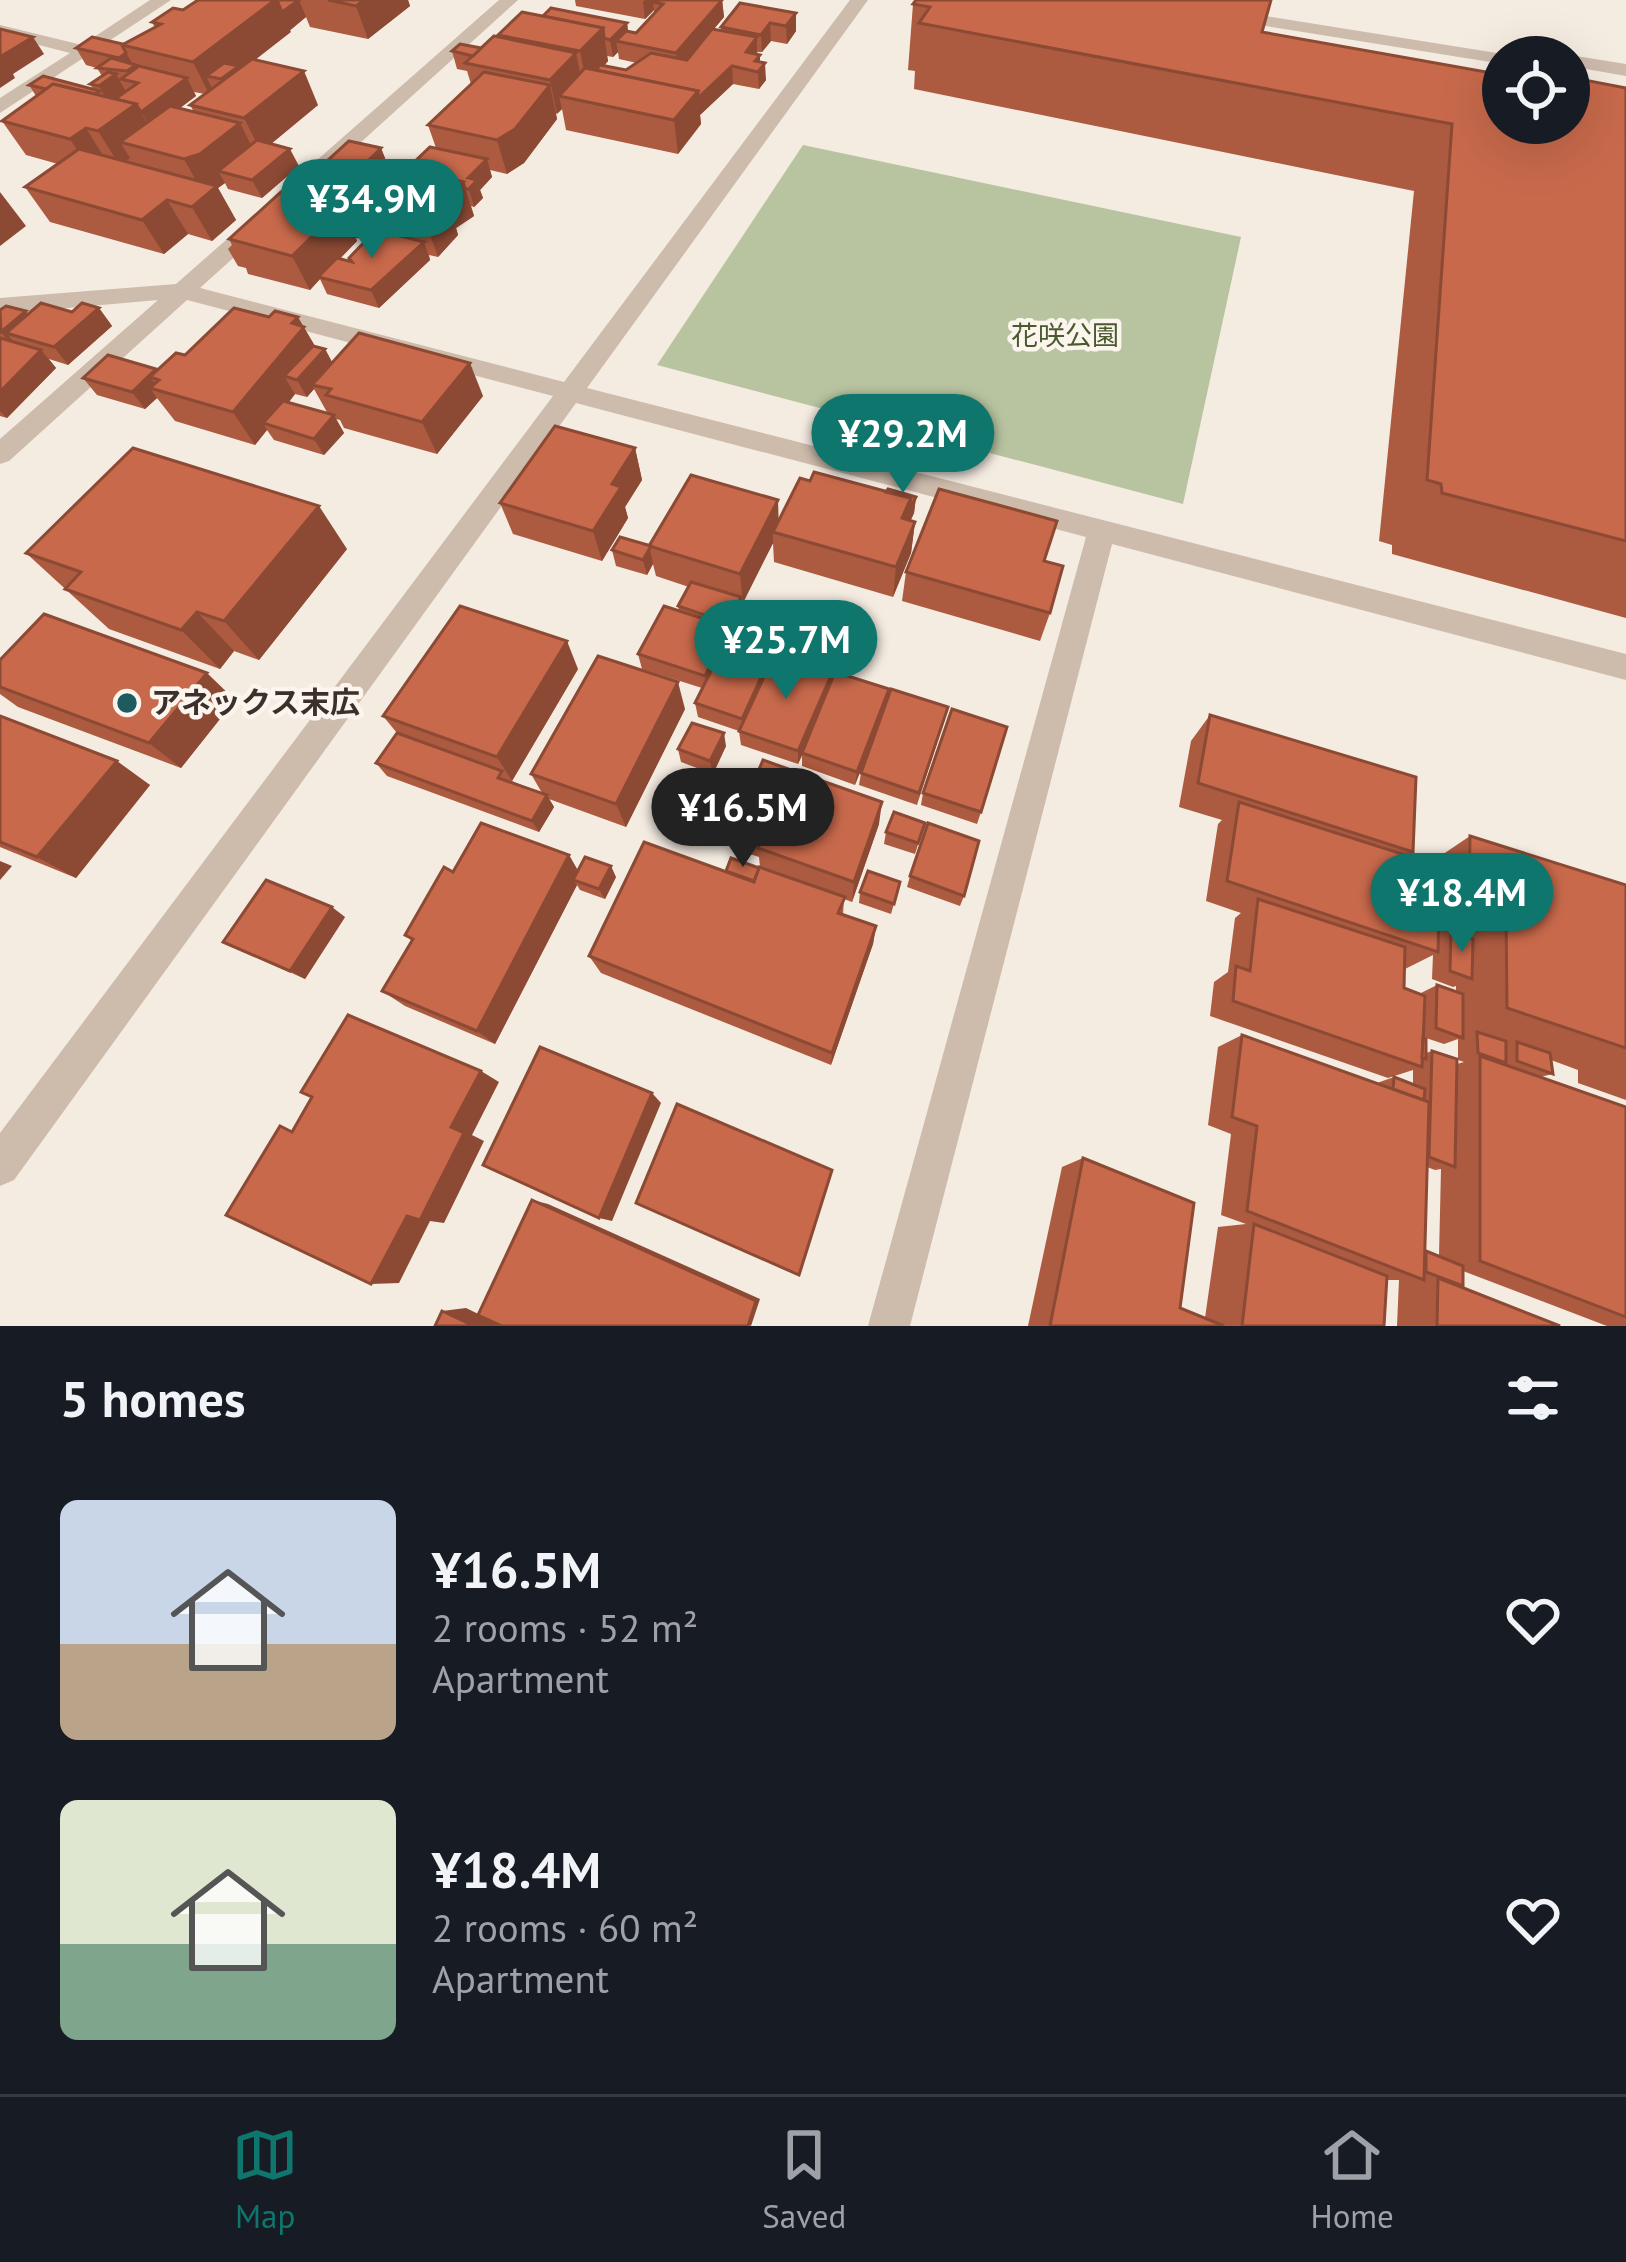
<!DOCTYPE html>
<meta charset="utf-8">
<style>
:root{--surface:#171b24;--page:#20242c;--text:#f1f3f6;--muted:#9ea1a6;--line:#363941;--accent:#0f766e}
body{margin:0;font-family:"PT Sans","Noto Sans JP",sans-serif;background:var(--page);color:var(--text);height:100vh;display:flex;flex-direction:column;font-size:45px;white-space:nowrap}
*{box-sizing:border-box;margin:0}
p{font-size:39px;color:var(--muted)}
.icon{flex:none;width:66px;height:66px;fill:none;stroke:currentColor;stroke-width:2;stroke-linecap:round;stroke-linejoin:round}
.map{position:relative;height:1326px;overflow:hidden}
.details{display:flex;flex-direction:column;background:var(--surface);flex:1}
.details>*{flex:none}
.tools{position:absolute;left:1482px;top:36px;display:grid;gap:24px}
.tools a{display:grid;place-items:center;width:108px;height:108px;border-radius:50%;background:var(--surface);box-shadow:0 12px 48px #0002;font-size:60px}
.price{position:absolute;translate:-50% -102px;padding:0 27px;border-radius:42px;background:var(--accent);color:#fff;font-size:39px;line-height:78px;filter:drop-shadow(0 3px 6px #0008)}
.price::after{content:'';position:absolute;left:50%;top:72px;width:36px;height:27px;margin-left:-18px;background:inherit;clip-path:polygon(0 0,100% 0,50% 100%)}
.price.active{background:#222;color:#fff}
ul{padding:0;list-style:none}
li{display:flex;align-items:center;gap:36px;height:300px;padding:0 60px}
li span{display:grid;place-items:center;flex:none;width:336px;height:240px;border-radius:18px;color:#555}
li>.icon{margin-inline-start:auto}
span .icon{width:144px;height:144px;fill:#fffc;stroke-width:1}
li b{font-size:51px}
h2{display:flex;justify-content:space-between;align-items:center;height:144px;padding:0 60px;font-size:51px}
.tabs{display:flex;justify-content:space-around;align-items:center;height:168px;border-top:3px solid var(--line);background:var(--surface);font-size:33px;color:var(--muted)}
.tabs a{display:grid;justify-items:center;gap:6px}
.tabs .active{color:var(--accent)}
.map>svg:first-child{display:block}
</style>
<div class="map">
<svg width="1626" height="1326" viewBox="0 0 1626 1326">
<rect width="100%" height="100%" fill="#f4ebe1"/>
<polygon fill="#b8c4a0" points="803,145 1241,237 1183,504 657,365"/>
<g fill="none" stroke-linecap="round" stroke-linejoin="round">
<g fill="#cdbbac" fill-rule="evenodd">
<polygon points="150,0 171,0 0,113 0,98 70,53 0,35 0,25 82,45"/>
<polygon points="499,0 518,0 200,288 564,382 850,0 868,0 587,388 1626,654 1626,680 1112,544 910,1326 868,1326 1086,537 576,403 14,1180 0,1186 0,1133 553,396 187,300 9,461 0,464 0,439 158,300 0,314 0,298 176,284"/>
<polygon points="1228,10 1503,54 1511,57 1503,57 1503,64 1222,19 1222,11"/>
<polygon points="1576,56 1626,64 1626,76 1586,69 1584,75 1569,76 1569,59"/>
</g>
</g>
<g fill="#ac5a40" fill-rule="evenodd">
<path d="M198 0H408L410 6 368 39 310 27 306 17 255 60 318 105 271 144 299 166 262 198 228 189 225 183 218 188 236 220 212 241 188 234 164 254 50 222 25 187 58 164 26 155 2 121 36 96 29 85 93 89 90 84 102 76 97 68 86 65 76 48 123 44 155 28 152 22 183 10ZM194 92 205 94 190 105 194 112 180 108 196 96Z"/>
<path d="M575 0H722L724 17 714 29 721 30V27L796 13V31L787 44 771 41 762 52H757L766 80 759 89 733 84 700 115 701 124 678 154 566 130 562 109 556 114 557 119 524 163 507 174 490 170 492 177 480 190 483 198 474 207 471 206 474 216 456 228 458 235 438 257 429 255 430 260 379 308 327 294 320 279 310 290 248 274 246 268 238 266 228 249 232 245 229 239 308 199 306 194 310 189 307 183 331 169 327 161 381 148 388 166 375 179 384 182 407 169 436 148 428 125 471 84 467 71 457 69 452 51 481 48 498 37V35L543 16 627 23 628 31 636 33 654 14V10L645 19 576 6ZM618 52 619 59 637 63 626 70 604 66 608 61 607 56 613 57ZM370 229 373 234 350 261 340 259 357 241 356 238 361 239Z"/>
<polygon points="913,4 1262,32 1503,123 1626,88 1626,618 1392,554 1392,545 1379,541 1414,191 914,89 915,71 908,70"/>
<polygon points="99,308 112,326 68,365 49,359 56,368 7,418 0,416 0,310 26,311 28,314 72,312"/>
<path d="M303 326 315 346 325 349 332 362 483 396 437 454 344 428 340 420 336 419 344 433 324 455 274 440 267 430 255 445 175 421 157 398 145 409 97 395 83 378 156 369 157 371 185 355ZM314 389 328 414 289 402 295 394 307 397Z"/>
<polygon points="635,448 642,480 625,507 628,518 602,561 513,534 500,503"/>
<polygon points="886,492 916,497 914,513 910,521 915,522 911,553 893,597 774,562 773,543 742,603 743,613 730,637 730,638 773,651 773,657 833,671 832,678 944,721 917,805 859,785 861,773 875,733 855,785 802,766 802,756 798,764 741,745 739,731 698,717 695,703 702,688 642,669 638,654 679,611 678,606 689,587 656,576 653,564 647,575 616,566 612,550 650,546 779,520"/>
<polygon points="347,549 259,660 234,651 220,669 109,629 26,553"/>
<polygon points="1044,561 1050,613 1040,641 902,601 906,572"/>
<polygon points="0,660 235,700 181,768 18,707 0,694"/>
<polygon points="578,669 512,781 507,779 542,793 531,774 685,709 626,827 549,799 554,807 539,832 387,776 376,763 397,733 383,716"/>
<path d="M1210 715 1413 852 1408 855 1430 863 1470 836 1626 885V1100L1578 1083V1070L1551 1060 1553 1074 1540 1077 1626 1107V1326H1607L1463 1271 1458 1286 1560 1326H1397L1399 1280H1386L1384 1326H1028L1062 1167 1083 1158 1180 1308 1205 1318 1218 1227 1246 1224 1221 1215 1231 1134 1208 1125 1218 1047 1242 1035 1377 1083 1394 1077 1413 1084V1070L1388 1078 1210 1016 1214 982 1228 972 1235 918 1241 913 1206 901 1218 824 1222 820 1179 807 1191 741ZM1433 955 1432 979 1453 987 1456 986V992L1437 985 1419 994 1404 988 1405 969ZM1423 1037 1444 1044 1458 1039V1060L1464 1062 1457 1064 1432 1051 1426 1053ZM1427 1167 1435 1170 1441 1169 1439 1256 1425 1251Z"/>
<polygon points="0,716 150,785 76,878 0,847"/>
<polygon points="726,746 713,774 681,762 678,749"/>
<polygon points="923,793 981,812 977,824 921,805"/>
<polygon points="925,823 915,854 884,844 886,832"/>
<polygon points="879,824 852,902 844,899 843,915 876,926 873,944 831,1065 601,973 589,956 726,872 760,867 759,857 738,850 734,828"/>
<polygon points="569,855 578,871 616,877 605,899 580,890 577,885 495,1044 405,1006 382,991 412,941 405,935"/>
<polygon points="910,876 964,896 960,906 907,887"/>
<polygon points="900,882 891,914 859,903 860,892"/>
<polygon points="345,917 305,979 223,942"/>
</g>
<g fill="#8c4a34">
<polygon points="275,0 299,0 306,17 290,30 291,32 241,71 230,97 221,79 206,76 214,92 210,96 193,62"/>
<polygon points="364,0 408,0 410,6 368,39 356,6"/>
<polygon points="645,0 656,0 653,2 654,10 645,19 643,2"/>
<polygon points="722,0 724,17 678,71 676,53"/>
<polygon points="796,13 796,31 787,44 786,26"/>
<polygon points="627,23 629,40 616,41 618,52 613,57 610,40"/>
<polygon points="770,23 771,41 762,52 761,35"/>
<polygon points="603,28 608,61 587,85 580,51"/>
<polygon points="33,37 44,54 13,74 15,78 0,88 0,57"/>
<polygon points="757,37 757,55 746,52"/>
<polygon points="126,53 134,66 136,65 146,82 134,82 119,58"/>
<polygon points="576,53 583,87 559,96 562,109 557,114 550,80"/>
<polygon points="760,55 760,69 765,63 766,80 759,89 758,72 755,61"/>
<polygon points="732,66 733,84 700,115 701,124 678,154 674,120 698,91"/>
<polygon points="304,71 318,105 261,152 244,118"/>
<polygon points="116,74 126,92 109,104 99,86"/>
<polygon points="187,78 196,96 152,129 141,112"/>
<polygon points="550,85 557,119 524,163 507,174 497,140"/>
<polygon points="136,104 156,138 120,142 130,158 120,166 98,131"/>
<polygon points="240,123 257,157 218,171 225,183 218,188 236,220 212,241 192,207 203,193 184,159"/>
<polygon points="86,128 107,162 92,173 70,139"/>
<polygon points="381,148 388,166 367,186 360,169"/>
<polygon points="290,149 299,166 262,198 252,180"/>
<polygon points="487,159 492,177 480,190 483,198 474,207 469,189 468,178"/>
<polygon points="463,182 474,216 456,228 458,235 438,257 426,223 437,198"/>
<polygon points="0,192 26,226 0,246"/>
<polygon points="167,200 188,234 164,254 142,220"/>
<polygon points="342,207 357,241 321,277 318,277 320,279 310,290 292,256"/>
<polygon points="363,211 371,229 361,239 353,221"/>
<polygon points="424,242 430,260 379,308 371,290"/>
<polygon points="99,308 112,326 68,365 54,347"/>
<polygon points="26,311 41,329 6,333 19,348 16,350 1,332"/>
<polygon points="298,317 320,355 325,349 334,366 312,385 314,389 307,397 297,380 284,376 295,394 270,426 263,423 267,430 255,445 233,412 292,323"/>
<polygon points="41,350 56,368 7,418 0,411 0,392"/>
<polygon points="470,363 483,396 437,454 422,422"/>
<polygon points="156,369 168,387 159,380 150,377 161,392 150,388 157,398 145,409 132,392"/>
<polygon points="334,415 344,433 324,455 314,439"/>
<polygon points="635,448 642,480 625,507 628,518 602,561 593,531 612,484"/>
<polygon points="916,497 914,513 898,549 902,518 911,498"/>
<polygon points="778,500 779,531 773,532 773,543 743,603 740,574"/>
<polygon points="319,506 347,549 259,660 224,621"/>
<polygon points="915,522 911,553 893,597 896,567"/>
<polygon points="650,549 653,564 647,575 643,560"/>
<polygon points="741,597 743,613 707,690 705,676"/>
<polygon points="197,612 234,651 220,669 181,630"/>
<polygon points="567,641 578,669 512,781 497,757"/>
<polygon points="773,651 774,666 743,733 742,719"/>
<polygon points="833,671 832,685 798,764 798,751"/>
<polygon points="207,673 235,700 181,768 149,743"/>
<polygon points="678,682 685,709 626,827 616,804"/>
<polygon points="889,689 887,703 855,785 857,772"/>
<polygon points="724,733 726,746 713,774 710,761"/>
<polygon points="117,761 150,785 76,878 37,857"/>
<polygon points="547,795 554,807 539,832 532,821"/>
<polygon points="882,802 879,824 852,902 854,882"/>
<polygon points="569,855 581,876 573,880 577,885 495,1044 477,1031"/>
<polygon points="0,861 12,866 0,880"/>
<polygon points="611,866 616,877 605,899 599,889"/>
<polygon points="332,907 345,917 305,979 290,971"/>
<polygon points="876,926 873,944 831,1065 832,1053"/>
<polygon points="481,1071 499,1082 472,1135 484,1141 444,1223 430,1221 399,1283 371,1284"/>
<polygon points="652,1093 661,1103 612,1221 599,1218"/>
<polygon points="532,1200 548,1204 760,1299 751,1326"/>
<polygon points="466,1308 503,1326 474,1326 442,1311"/>
</g>
<g fill="#c8694b" stroke="#8c4a34" stroke-width="3">
<polygon points="198,0 275,0 193,62 122,45 161,24 152,22 173,8 183,10"/>
<polygon points="277,0 299,0 282,12"/>
<polygon points="328,0 364,0 356,6"/>
<polygon points="655,0 722,0 676,53 616,41 626,31 636,33 663,4 653,2"/>
<polygon points="916,0 1271,0 1262,32 1503,75 1503,123 1569,123 1569,77 1626,88 1626,541 1442,493 1441,484 1427,480 1452,124 919,23 930,7 913,4"/>
<polygon points="740,3 796,13 786,26 770,23 761,35 721,27"/>
<polygon points="551,8 627,23 610,40 604,38 603,28 543,16"/>
<polygon points="522,12 603,28 580,51 498,35"/>
<polygon points="0,29 33,37 0,57"/>
<polygon points="712,29 757,37 746,52 760,55 755,61 765,63 758,72 732,66 698,98 698,91 596,70 600,65 626,70 651,53 687,60"/>
<polygon points="494,36 576,53 550,80 465,63"/>
<polygon points="92,37 123,44 122,45 126,53 119,58 76,48"/>
<polygon points="460,44 481,48 473,56 452,51"/>
<polygon points="111,58 136,65 127,71 97,68"/>
<polygon points="252,59 304,71 244,118 190,105"/>
<polygon points="224,63 239,66 221,79 206,76"/>
<polygon points="139,66 187,78 141,112 136,104 115,99 138,83 121,79"/>
<polygon points="585,68 698,91 674,120 559,96"/>
<polygon points="108,72 116,74 99,86 90,84"/>
<polygon points="484,72 550,85 515,129 497,140 428,125"/>
<polygon points="43,76 100,91 95,94 53,84 46,89 29,85"/>
<polygon points="53,84 136,104 98,131 86,128 70,139 2,121"/>
<polygon points="170,106 240,123 200,154 184,159 120,142"/>
<polygon points="257,140 290,149 252,180 218,171"/>
<polygon points="349,141 381,148 360,169 327,161"/>
<polygon points="430,147 487,159 468,178 477,180 469,189 465,189 463,182 407,169"/>
<polygon points="79,149 217,186 192,207 167,200 142,220 25,187"/>
<polygon points="397,167 463,182 437,198 446,200 426,223 362,208"/>
<polygon points="325,168 384,182 362,208 363,211 353,221 348,220 342,207 323,202 327,199 306,194 314,185 307,183"/>
<polygon points="281,192 342,207 292,256 229,239"/>
<polygon points="376,230 424,242 371,290 318,277 337,258 352,262 349,258"/>
<polygon points="41,303 72,312 82,303 99,308 54,347 6,333"/>
<polygon points="6,306 26,311 1,332 0,310"/>
<polygon points="234,308 269,317 275,311 298,317 292,323 304,327 233,412 150,388 159,380 150,377 176,353 185,355"/>
<polygon points="359,333 470,363 422,422 326,395 331,389 312,385"/>
<polygon points="0,338 41,350 0,392"/>
<polygon points="313,346 325,349 297,380 284,376"/>
<polygon points="108,355 156,369 132,392 83,378"/>
<polygon points="283,401 334,415 314,439 263,423"/>
<polygon points="555,426 635,448 612,484 621,487 593,531 500,503"/>
<polygon points="133,448 319,506 224,621 197,612 181,630 65,589 81,572 26,553"/>
<polygon points="814,472 911,498 902,518 915,522 896,567 773,532 800,478 810,481"/>
<polygon points="691,475 778,500 740,574 649,546"/>
<polygon points="888,489 916,497 909,511 911,498 886,492"/>
<polygon points="939,489 1057,521 1044,561 1063,566 1050,613 906,572"/>
<polygon points="620,537 651,546 643,560 612,550"/>
<polygon points="691,582 741,597 728,623 678,606"/>
<polygon points="460,606 567,641 497,757 383,716"/>
<polygon points="664,606 729,627 705,676 638,654"/>
<polygon points="44,614 207,673 149,743 0,687 0,660"/>
<polygon points="728,637 773,651 742,719 695,703"/>
<polygon points="775,653 833,671 798,751 739,731"/>
<polygon points="598,656 678,682 616,804 531,774"/>
<polygon points="835,672 889,689 857,772 802,753"/>
<polygon points="891,689 948,707 919,793 861,773"/>
<polygon points="952,709 1007,727 981,812 923,793"/>
<polygon points="1210,715 1416,777 1413,852 1198,783"/>
<polygon points="0,716 117,761 37,857 0,842"/>
<polygon points="692,723 724,733 710,761 678,749"/>
<polygon points="397,733 502,771 498,778 547,795 532,821 376,763"/>
<polygon points="763,760 882,802 854,882 758,848 762,838 734,828"/>
<polygon points="1239,802 1440,866 1438,952 1227,881"/>
<polygon points="894,812 925,823 918,843 886,832"/>
<polygon points="481,823 569,855 477,1031 382,991 413,939 405,935 444,867 453,872"/>
<polygon points="928,823 979,841 964,896 910,876"/>
<polygon points="1470,836 1626,885 1626,1048 1507,1008 1506,910 1469,899"/>
<polygon points="644,842 754,882 759,867 845,897 838,913 876,926 832,1053 589,956"/>
<polygon points="585,857 611,866 599,889 573,880"/>
<polygon points="731,858 759,868 754,881 726,871"/>
<polygon points="868,871 900,882 894,904 860,892"/>
<polygon points="266,880 332,907 290,971 223,942"/>
<polygon points="1258,899 1405,947 1404,988 1425,996 1422,1067 1233,1001 1236,966 1250,971"/>
<polygon points="1451,931 1473,939 1472,979 1450,971"/>
<polygon points="1437,985 1463,994 1463,1038 1436,1028"/>
<polygon points="348,1015 481,1071 451,1127 464,1133 420,1220 407,1216 371,1284 226,1215 280,1126 292,1132 312,1097 301,1092"/>
<polygon points="1477,1032 1506,1041 1506,1063 1478,1053"/>
<polygon points="1242,1035 1429,1102 1424,1280 1247,1211 1257,1126 1232,1117"/>
<polygon points="1423,1038 1426,1039 1426,1059 1422,1058"/>
<polygon points="1517,1042 1550,1053 1553,1074 1517,1061"/>
<polygon points="540,1047 652,1093 599,1218 483,1165"/>
<polygon points="1432,1051 1457,1059 1455,1167 1429,1157"/>
<polygon points="1480,1056 1626,1107 1626,1317 1480,1261"/>
<polygon points="1394,1077 1425,1089 1424,1100 1393,1089"/>
<polygon points="677,1104 832,1170 799,1275 636,1203"/>
<polygon points="1083,1158 1194,1203 1180,1308 1224,1326 1050,1326"/>
<polygon points="532,1200 756,1301 748,1326 502,1326 478,1315"/>
<polygon points="1254,1224 1387,1276 1384,1326 1242,1326"/>
<polygon points="1426,1251 1463,1266 1463,1286 1426,1272"/>
<polygon points="1438,1278 1560,1326 1437,1326"/>
<polygon points="442,1311 474,1326 435,1326"/>
</g>
<circle fill="#1f5a5e" stroke="#fbf5ee" stroke-width="4.5" cx="127" cy="703" r="12"/>
<g text-anchor="middle" stroke-width="9" stroke-linejoin="round" paint-order="stroke">
<g font-size="27" fill="#4a5a2e" stroke="#fbf5ee">
<text x="1065" y="345">花咲公園</text>
</g>
<g font-size="30" font-weight="bold" fill="#3b302b" stroke="#fbf5ee" text-anchor="start">
<text x="151" y="713">アネックス末広</text>
</g>
</g>
</svg>
<div class="tools">
<a><svg class="icon" aria-label="locate" viewBox="0 0 24 24"><circle cx="12" cy="12" r="6"/><path d="M12 2v4M12 18v4M2 12h4M18 12h4"/></svg></a>
</div>
<b class="price" style="left:372px;top:261px">¥34.9M</b>
<b class="price" style="left:903px;top:496px">¥29.2M</b>
<b class="price" style="left:786px;top:702px">¥25.7M</b>
<b class="price active" style="left:743px;top:870px">¥16.5M</b>
<b class="price" style="left:1462px;top:955px">¥18.4M</b>
</div>
<section class="details">
<h2>5 homes<svg class="icon" aria-label="filters" viewBox="0 0 24 24"><path d="M4 7h16M4 17h16"/><circle cx="9" cy="7" r="2"/><circle cx="15" cy="17" r="2"/></svg></h2>
<ul>
<li><span style="background:linear-gradient(#c9d6e8 60%,#b9a48a 0)"><svg class="icon" aria-label="home" viewBox="0 0 24 24"><path d="M3 11l9-7 9 7M6 9v11h12V9"/></svg></span><div><b>¥16.5M</b><p>2 rooms · 52 m²</p><p>Apartment</p></div><svg class="icon" aria-label="heart" viewBox="0 0 24 24"><path d="M12 20l-8-8c-3-5 5-10 8-4 3-6 11-1 8 4z"/></svg></li>
<li><span style="background:linear-gradient(#dfe7d0 60%,#7fa58c 0)"><svg class="icon" aria-label="home" viewBox="0 0 24 24"><path d="M3 11l9-7 9 7M6 9v11h12V9"/></svg></span><div><b>¥18.4M</b><p>2 rooms · 60 m²</p><p>Apartment</p></div><svg class="icon" aria-label="heart" viewBox="0 0 24 24"><path d="M12 20l-8-8c-3-5 5-10 8-4 3-6 11-1 8 4z"/></svg></li>
</ul>
</section>
<nav class="tabs">
<a class="active"><svg class="icon" aria-label="map" viewBox="0 0 24 24"><path d="M3 6l6-2 6 2 6-2v14l-6 2-6-2-6 2zM9 4v14M15 6v14"/></svg>Map</a>
<a><svg class="icon" aria-label="saved" viewBox="0 0 24 24"><path d="M7 4h10v16l-5-4-5 4z"/></svg>Saved</a>
<a><svg class="icon" aria-label="home" viewBox="0 0 24 24"><path d="M3 11l9-7 9 7M6 9v11h12V9"/></svg>Home</a>
</nav>
